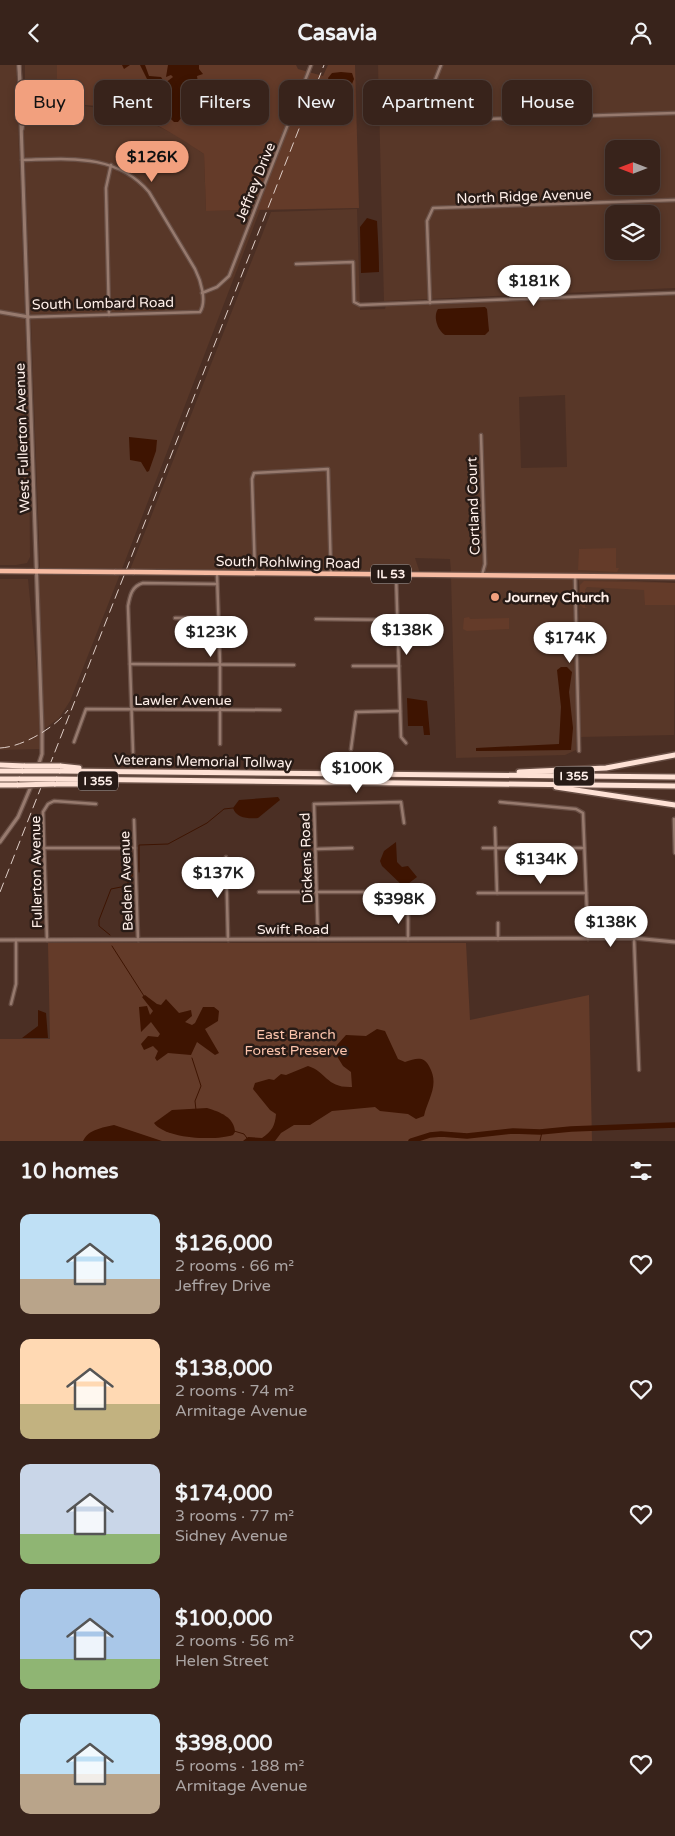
<!DOCTYPE html>
<meta charset="utf-8">
<style>
:root{--surface:#38231b;--page:#432f28;--text:#f1f3f6;--muted:#aba4a3;--line:#52403a;--accent:#f2a07e}
body{margin:0;font-family:"Varela Round",sans-serif;background:var(--page);color:var(--text);height:100vh;display:flex;flex-direction:column;font-size:19px;white-space:nowrap}
*{box-sizing:border-box;margin:0}
p{font-size:16px;color:var(--muted)}
.icon{flex:none;width:28px;height:28px;fill:none;stroke:currentColor;stroke-width:2;stroke-linecap:round;stroke-linejoin:round}
.map{position:relative;height:1076px;overflow:hidden}
.details{display:flex;flex-direction:column;background:var(--surface);flex:1}
.details>*{flex:none}
.banner{position:absolute;left:15px;top:15px;width:645px;height:45px;display:flex;gap:10px}
.needle{width:32px;rotate:270deg}
.buttons{position:absolute;left:605px;top:75px;display:grid;gap:10px}
.buttons a{display:grid;place-items:center;width:55px;height:55px;border-radius:10px;background:var(--surface);box-shadow:0 2px 8px #0003,0 0 0 1px var(--line);font-size:25px}
.price{position:absolute;translate:-50% -42px;padding:0 11px;border-radius:18px;background:#fff;color:#222;font-size:16px;line-height:32px;filter:drop-shadow(0 1px 2px #0008)}
.price::after{content:'';position:absolute;left:50%;top:30px;width:15px;height:11px;margin-left:-8px;background:inherit;clip-path:polygon(0 0,100% 0,50% 100%)}
.price.active{background:var(--accent);color:#111}
ul{padding:0;list-style:none}
li{display:flex;align-items:center;gap:15px;height:125px;padding:0 20px}
li span{display:grid;place-items:center;flex:none;width:140px;height:100px;border-radius:10px;color:#555}
li>.icon{margin-inline-start:auto}
span .icon{width:60px;height:60px;fill:#fffc;stroke-width:1}
li b{font-size:21px}
h2{display:flex;justify-content:space-between;align-items:center;height:60px;padding:0 20px;font-size:21px}
.chip{padding:0 18px;border-radius:10px;background:var(--surface);box-shadow:0 2px 8px #0003,0 0 0 1px var(--line);font-size:18px;line-height:45px}
.chip.active{background:var(--accent);color:#111}
header{display:flex;justify-content:space-between;align-items:center;height:65px;padding:0 20px;background:var(--surface);font-size:22px;font-weight:700}
.map>svg:first-child{display:block}
</style>
<header><svg class="icon" aria-label="back" viewBox="0 0 24 24"><path d="M15 5l-7 7 7 7"/></svg>Casavia<svg class="icon" aria-label="person" viewBox="0 0 24 24"><circle cx="12" cy="8" r="4"/><path d="M4 21q1-7 8-7t8 7"/></svg></header>
<div class="map">
<svg width="675" height="1076" viewBox="0 0 675 1076">
<rect width="100%" height="100%" fill="#4b2f24"/>
<g fill="#583728" fill-rule="evenodd">
<polygon points="0,0 16,0 29,376 30,492 27,498 16,500 0,500"/>
<polygon points="25,0 57,0 57,18 25,19"/>
<path d="M378 0H675V223L384 236ZM614 84H651V121H614ZM614 149H651V186H614Z"/>
<polygon points="69,39 115,45 145,55 176,70 204,89 206,146 260,145 122,504 40,503 24,66 26,40"/>
<path d="M357 144 360 245 385 244 386 240 675 230V508H451L450 494 415 493 420 508 130 505 271 147ZM565 330 567 402 521 403 519 332Z"/>
<polygon points="39,508 120,509 70,636 59,653 44,664"/>
<polygon points="451,512 576,513 576,685 565,690 456,693"/>
<polygon points="579,513 675,518 674,670 580,672"/>
<polygon points="0,514 28,514 38,617 40,684 0,685"/>
</g>
<g fill="#643b29">
<path d="M57 0H296L298 4 323 11 328 0H355L359 143 206 146 204 89C177 71 147 51 115 44 86 38 55 39 26 40L25 19 57 18Z"/>
<polygon points="616,483 616,503 619,503 617,507 578,505 579,484"/>
<polygon points="584,516 675,518 675,540 645,540 644,525 587,522 585,525 585,542 588,543 583,543 580,539 580,520"/>
<polygon points="469,552 470,554 509,553 509,564 467,566 463,564 464,553"/>
<polygon points="48,878 466,878 470,955 589,930 592,1076 0,1076 0,974 50,974"/>
</g>
<g fill="#3e1401">
<path d="M122 0H145L149 11 161 12 165 18 173 12 171 10 166 12 168 0H199V4L203 9 197 11 198 18 194 26 203 28 204 26 210 28C212 33 208 40 203 41L202 38 196 43 191 55 182 52 178 57H174L169 52 161 55 165 47 162 42 163 36 156 33 155 20 148 16 140 0H130L124 4Z"/>
<polygon points="341,7 352,8 354,14 352,19 331,20 328,13 332,8"/>
<path d="M367 153 377 156C378 174 379 190 379 207L361 208 360 162Z"/>
<path d="M485 242 487 244 489 266 485 270H445C437 265 433 251 438 244Z"/>
<polygon points="129,372 157,375 156,386 149,406 147,407 141,397 130,395"/>
<polygon points="561,602 567,602 572,607 569,627 573,663 571,685 476,686 476,683 559,679 561,642 557,605"/>
<polygon points="407,633 427,636 430,670 424,670 423,661 408,661"/>
<path d="M278 732 280 735 258 753C248 754 236 753 233 743L239 735Z"/>
<polygon points="396,777 397,797 402,802 408,801 417,812 404,822 382,801 380,796 384,786"/>
<polygon points="145,930 157,939 161,940 166,934 179,948 191,945 192,951 185,957 192,960 195,958 203,942 214,942 219,946 218,956 205,964 219,988 215,990 197,977 191,990 168,988 157,996 155,993 158,986 153,981 144,985 141,979 148,971 158,972 160,969 151,957 141,967 139,942 147,941 150,950 153,946 142,932"/>
<polygon points="38,945 46,948 48,973 22,973 38,961"/>
<path d="M377 964 385 966 398 994 405 997C415 994 423 990 429 1001 440 1020 428 1033 424 1051L416 1054 408 1049 380 1046 375 1042 332 1046 310 1060H294L281 1068 275 1076H243L248 1072 262 1073C272 1066 275 1061 276 1049L270 1045 253 1024 255 1018 269 1014 274 1015 281 1009 286 1010 308 1001C327 1007 326 1023 352 1022L351 1007 343 1001 335 988 337 980 346 970 366 971Z"/>
<path d="M207 1043C220 1047 234 1052 235 1067L233 1070C216 1076 165 1074 154 1058L172 1045Z"/>
<path d="M114 1060 162 1076H83C89 1064 102 1063 114 1060Z"/>
</g>
<g fill="none" stroke-linecap="round" stroke-linejoin="round">
<g stroke="#3e1401" stroke-width="1">
<polyline points="139,807 139,780 168,779 207,758 224,744 233,743"/>
<polyline points="110,870 99,861 99,855 111,824 126,821 133,809"/>
<polyline points="112,881 144,931"/>
<polyline points="192,993 201,1021 195,1036 196,1045"/>
<polyline points="234,1066 244,1069 249,1076"/>
<polyline points="540,1076 542,1067"/>
</g>
<polyline stroke="#3e1401" stroke-width="5.5" points="411,1076 430,1070 441,1069 467,1071 513,1066 540,1067 571,1064 675,1060"/>
<g stroke="#684e44" stroke-width="5">
<g id="minor">
<polyline points="424,56 675,48"/>
<polyline points="429,56 430,28 441,0"/>
<path d="M22 95C68 94 116 88 149 127L195 204C201 216 207 236 200 247L29 252"/>
<polyline points="296,199 353,197 354,237 360,240 675,228"/>
<polyline points="202,228 217,222 229,211 311,0"/>
<polyline points="430,238 427,156 433,143 675,135"/>
<polyline points="109,250 106,123 111,100"/>
<polyline points="481,370 485,499 482,510"/>
<polyline points="255,508 252,414 254,408 328,404 331,508"/>
<polyline points="217,509 220,599 220,679"/>
<polyline points="396,509 401,672 406,678"/>
<polyline points="575,511 579,686"/>
<polyline points="175,553 218,553"/>
<polyline points="316,554 397,555"/>
<polyline points="130,599 294,600"/>
<polyline points="353,601 399,601"/>
<polyline points="74,677 86,644 280,645"/>
<polyline points="351,684 356,647 400,646"/>
<path d="M133 687 128 541C130 530 132 521 143 518L217 519"/>
<polyline points="500,737 576,744 583,748 588,874"/>
<polyline points="674,754 675,788"/>
<polyline points="134,755 138,875"/>
<polyline points="495,763 497,828"/>
<polyline points="44,783 135,783"/>
<polyline points="483,783 584,783"/>
<polyline points="316,784 352,783"/>
<polyline points="226,792 228,875"/>
<polyline points="259,827 373,827"/>
<polyline points="478,828 586,828"/>
<polyline points="408,846 408,874"/>
<polyline points="498,858 498,874"/>
<polyline points="634,873 639,1005"/>
<polyline points="318,874 314,739 401,737 404,758"/>
<polyline points="47,875 43,747 48,739 54,736 96,739"/>
<polyline points="11,939 16,919 16,875"/>
</g>
</g>
<g stroke="#684e44" stroke-width="5.5">
<g id="tertiary">
<polyline points="19,0 42,666 42,689 34,714"/>
<polyline points="19,1 23,57 22,64"/>
<polyline points="0,247 29,252"/>
<polyline points="0,777 18,752 32,719"/>
<polyline points="0,875 634,873 675,877"/>
</g>
</g>
<g stroke="#684e44" stroke-width="7">
<g id="primary">
<polyline points="0,506 115,507"/>
<polyline points="134,507 675,512"/>
</g>
</g>
<g stroke="#684e44" stroke-width="8">
<g id="motorway">
<polyline points="0,700 25,701"/>
<polyline points="60,701 79,703"/>
<polyline points="0,706 23,706"/>
<polyline points="59,706 675,712"/>
<polyline points="519,707 606,703 675,690"/>
<polyline points="0,714 20,714"/>
<polyline points="56,714 675,721"/>
<polyline points="54,719 104,719"/>
<polyline points="0,720 18,720"/>
<polyline points="556,722 675,740"/>
</g>
</g>
<use href="#minor" stroke="#977a6e" stroke-width="2.5"/>
<use href="#tertiary" stroke="#977a6e" stroke-width="3"/>
<use href="#primary" stroke="#f7bba2" stroke-width="4.5"/>
<use href="#motorway" stroke="#fee1d5" stroke-width="5"/>
<g stroke="#decdc6" stroke-width="1" stroke-dasharray="10 5" stroke-linecap="butt">
<path d="M0 683C22 682 55 663 68 645"/>
<polyline points="0,827 324,0"/>
</g>
<g stroke="#684e44" stroke-width="7" stroke-linecap="butt">
<polyline id="primary-bridge" points="115,507 134,507"/>
</g>
<g stroke="#684e44" stroke-width="8" stroke-linecap="butt">
<g id="motorway-bridge">
<polyline points="25,701 60,701"/>
<polyline points="23,706 59,706"/>
<polyline points="20,714 56,714"/>
<polyline points="18,720 54,719"/>
</g>
</g>
<use href="#primary-bridge" stroke="#f7bba2" stroke-width="4.5"/>
<use href="#motorway-bridge" stroke="#fee1d5" stroke-width="5"/>
</g>
<circle fill="#f2a07e" stroke="#281b16" stroke-width="2" cx="495" cy="532" r="5"/>
<g text-anchor="middle" stroke-width="5" stroke-linejoin="round" paint-order="stroke">
<g fill="#281b16" stroke="#beb0aa" stroke-width="1">
<rect x="371" y="499.5" width="40" height="19" rx="4"/>
<rect x="554" y="701.5" width="40" height="19" rx="4"/>
<rect x="78" y="706.5" width="40" height="19" rx="4"/>
</g>
<g font-size="12" font-weight="bold" fill="#fff0ea">
<text x="391" y="513">IL 53</text>
<text x="574" y="715">I 355</text>
<text x="98" y="720">I 355</text>
</g>
<g font-size="14" fill="#fff0ea" stroke="#281b16">
<text transform="translate(255 117) rotate(-68)" y="5">Jeffrey Drive</text>
<text transform="translate(524 131) rotate(-2)" y="5">North Ridge Avenue</text>
<text transform="translate(103 238) rotate(-1)" y="5">South Lombard Road</text>
<text transform="translate(22 373) rotate(-92)" y="5">West Fullerton Avenue</text>
<text transform="translate(473 441) rotate(-92)" y="5">Cortland Court</text>
<text transform="translate(288 497) rotate(1)" y="5">South Rohlwing Road</text>
<text x="183" y="640">Lawler Avenue</text>
<text transform="translate(203 696) rotate(1)" y="5">Veterans Memorial Tollway</text>
<text transform="translate(306 793) rotate(-92)" y="5">Dickens Road</text>
<text transform="translate(36 807) rotate(-91)" y="5">Fullerton Avenue</text>
<text transform="translate(126 816) rotate(-92)" y="5">Belden Avenue</text>
<text x="293" y="869">Swift Road</text>
</g>
<g font-size="14" font-weight="bold" fill="#fff0ea" stroke="#281b16" text-anchor="start">
<text x="505" y="537">Journey Church</text>
</g>
<g font-size="14" fill="#fdc5ad" stroke="#281b16">
<text x="296" y="974">East Branch<tspan x="296" dy="16">Forest Preserve</tspan></text>
</g>
</g>
</svg>
<div class="buttons">
<a><svg class="needle" viewBox="-14 -14 28 28"><path d="M0-13l5 13h-10z" fill="#e53935"/><path d="M0 13l5-13h-10z" fill="#aba4a3"/></svg></a>
<a><svg class="icon" aria-label="layers" viewBox="0 0 24 24"><path d="M12 4l9 5-9 5-9-5zM3 14l9 5 9-5"/></svg></a>
</div>
<b class="price active" style="left:152px;top:118px">$126K</b>
<b class="price" style="left:534px;top:242px">$181K</b>
<b class="price" style="left:407px;top:591px">$138K</b>
<b class="price" style="left:211px;top:593px">$123K</b>
<b class="price" style="left:570px;top:599px">$174K</b>
<b class="price" style="left:357px;top:729px">$100K</b>
<b class="price" style="left:541px;top:820px">$134K</b>
<b class="price" style="left:218px;top:834px">$137K</b>
<b class="price" style="left:399px;top:860px">$398K</b>
<b class="price" style="left:611px;top:883px">$138K</b>
<div class="banner">
<a class="chip active">Buy</a>
<a class="chip">Rent</a>
<a class="chip">Filters</a>
<a class="chip">New</a>
<a class="chip">Apartment</a>
<a class="chip">House</a>
</div>
</div>
<section class="details">
<h2>10 homes<svg class="icon" aria-label="filters" viewBox="0 0 24 24"><path d="M4 7h16M4 17h16"/><circle cx="9" cy="7" r="2"/><circle cx="15" cy="17" r="2"/></svg></h2>
<ul>
<li><span style="background:linear-gradient(#bfe0f5 65%,#b9a48a 0)"><svg class="icon" aria-label="home" viewBox="0 0 24 24"><path d="M3 11l9-7 9 7M6 9v11h12V9"/></svg></span><div><b>$126,000</b><p>2 rooms · 66 m²</p><p>Jeffrey Drive</p></div><svg class="icon" aria-label="heart" viewBox="0 0 24 24"><path d="M12 20l-8-8c-3-5 5-10 8-4 3-6 11-1 8 4z"/></svg></li>
<li><span style="background:linear-gradient(#ffd9b3 65%,#c2b280 0)"><svg class="icon" aria-label="home" viewBox="0 0 24 24"><path d="M3 11l9-7 9 7M6 9v11h12V9"/></svg></span><div><b>$138,000</b><p>2 rooms · 74 m²</p><p>Armitage Avenue</p></div><svg class="icon" aria-label="heart" viewBox="0 0 24 24"><path d="M12 20l-8-8c-3-5 5-10 8-4 3-6 11-1 8 4z"/></svg></li>
<li><span style="background:linear-gradient(#c9d6e8 70%,#8fb573 0)"><svg class="icon" aria-label="home" viewBox="0 0 24 24"><path d="M3 11l9-7 9 7M6 9v11h12V9"/></svg></span><div><b>$174,000</b><p>3 rooms · 77 m²</p><p>Sidney Avenue</p></div><svg class="icon" aria-label="heart" viewBox="0 0 24 24"><path d="M12 20l-8-8c-3-5 5-10 8-4 3-6 11-1 8 4z"/></svg></li>
<li><span style="background:linear-gradient(#a9c7e8 70%,#8fb573 0)"><svg class="icon" aria-label="home" viewBox="0 0 24 24"><path d="M3 11l9-7 9 7M6 9v11h12V9"/></svg></span><div><b>$100,000</b><p>2 rooms · 56 m²</p><p>Helen Street</p></div><svg class="icon" aria-label="heart" viewBox="0 0 24 24"><path d="M12 20l-8-8c-3-5 5-10 8-4 3-6 11-1 8 4z"/></svg></li>
<li><span style="background:linear-gradient(#bfe0f5 60%,#b9a48a 0)"><svg class="icon" aria-label="home" viewBox="0 0 24 24"><path d="M3 11l9-7 9 7M6 9v11h12V9"/></svg></span><div><b>$398,000</b><p>5 rooms · 188 m²</p><p>Armitage Avenue</p></div><svg class="icon" aria-label="heart" viewBox="0 0 24 24"><path d="M12 20l-8-8c-3-5 5-10 8-4 3-6 11-1 8 4z"/></svg></li>
</ul>
</section>
